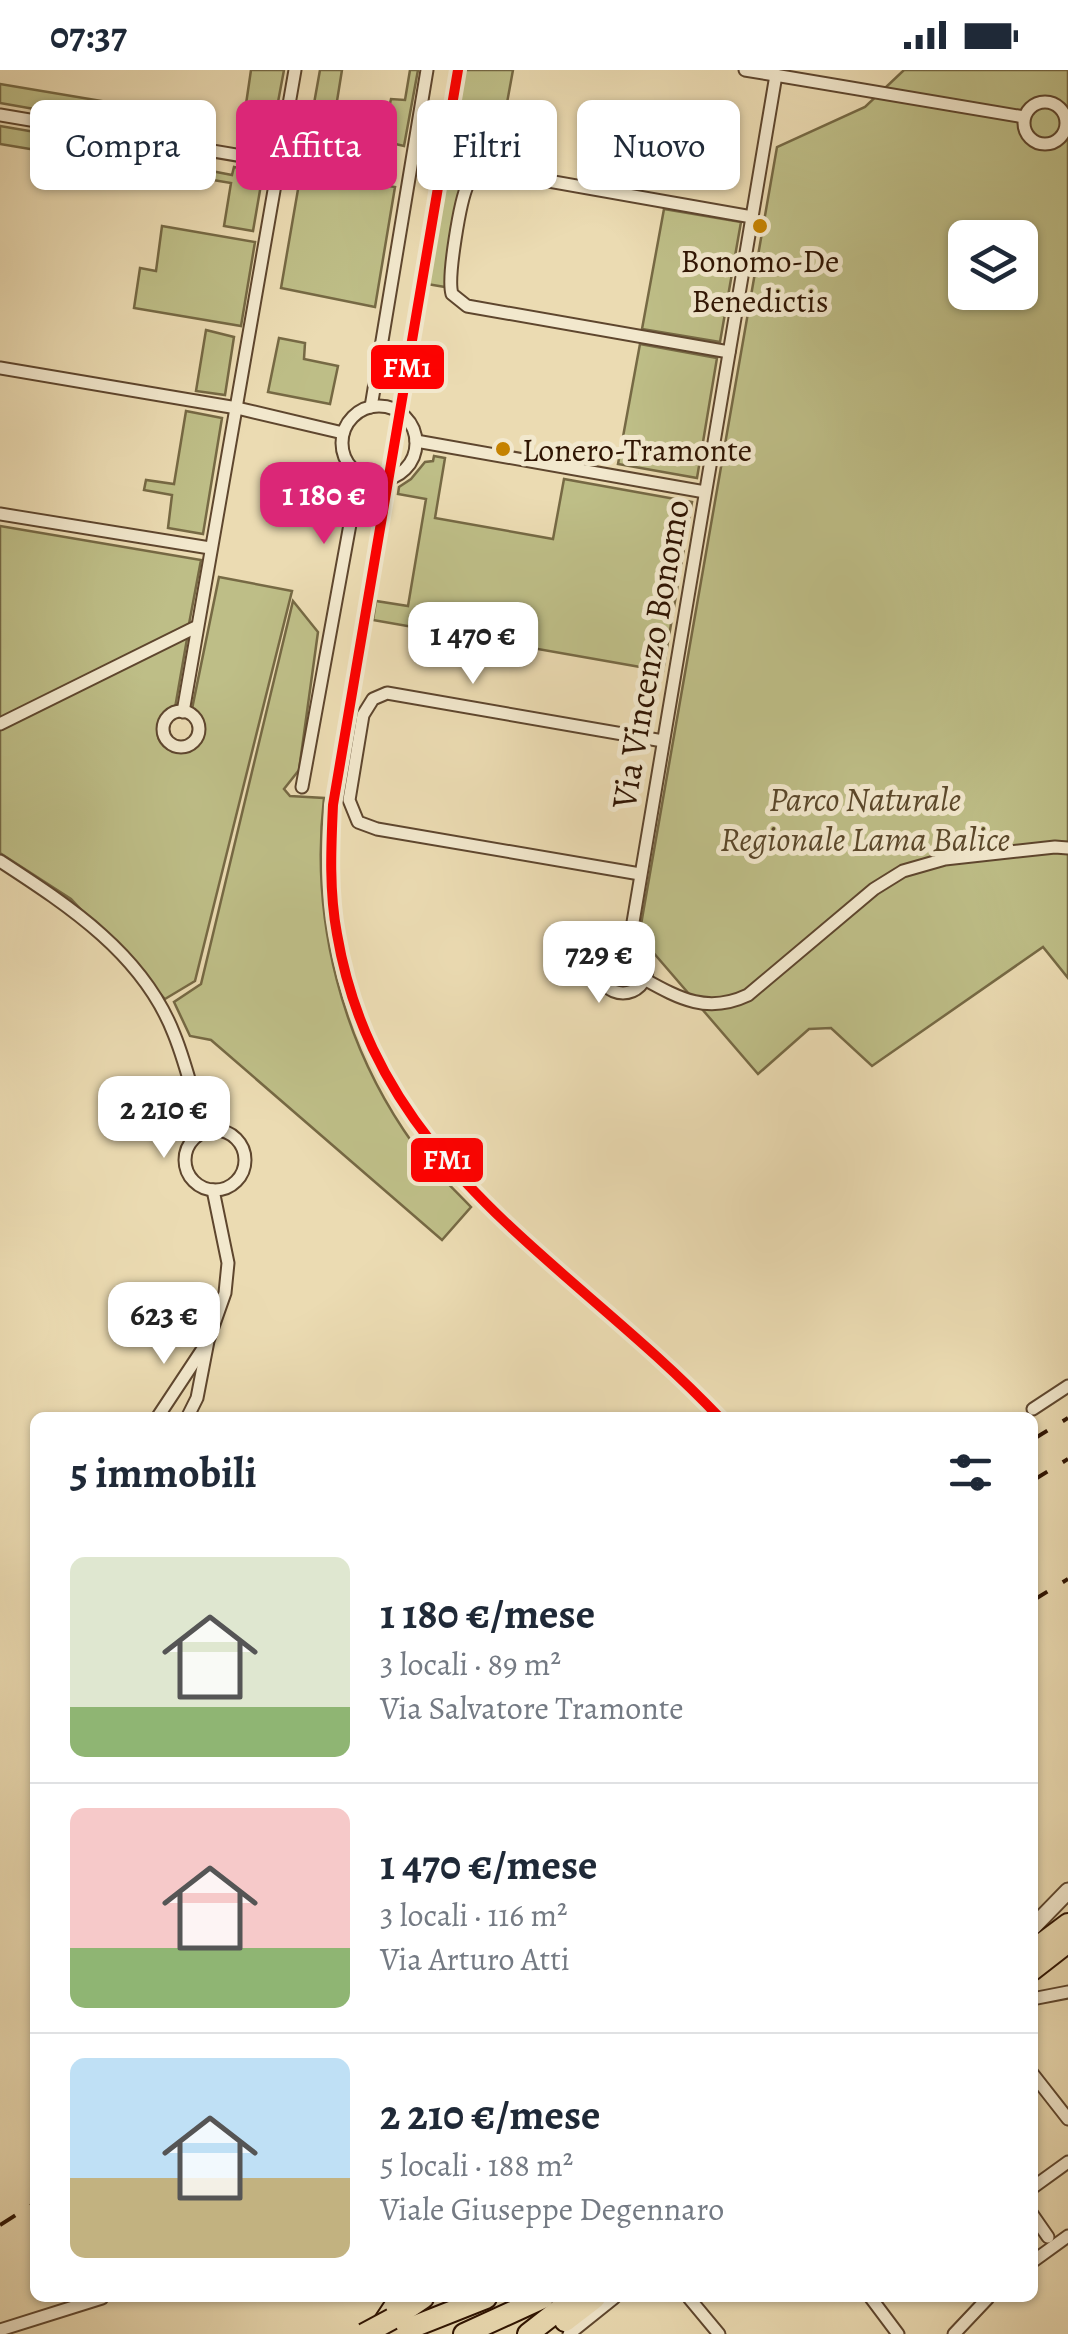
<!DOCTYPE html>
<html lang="it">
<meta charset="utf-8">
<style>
:root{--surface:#fff;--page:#f6f6f7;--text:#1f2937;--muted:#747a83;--line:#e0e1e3;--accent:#db2777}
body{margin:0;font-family:Alegreya,serif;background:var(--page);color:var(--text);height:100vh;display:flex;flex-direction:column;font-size:38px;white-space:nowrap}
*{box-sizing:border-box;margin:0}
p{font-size:32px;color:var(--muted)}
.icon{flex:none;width:55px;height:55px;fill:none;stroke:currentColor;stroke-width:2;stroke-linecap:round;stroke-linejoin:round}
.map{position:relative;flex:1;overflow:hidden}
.sheet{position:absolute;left:30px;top:1342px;width:1008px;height:890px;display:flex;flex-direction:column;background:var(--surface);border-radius:15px;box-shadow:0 2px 8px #0004}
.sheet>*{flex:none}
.top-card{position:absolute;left:30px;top:30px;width:1010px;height:90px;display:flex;gap:20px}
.tools{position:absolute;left:948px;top:150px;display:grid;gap:20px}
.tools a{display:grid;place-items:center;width:90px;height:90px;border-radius:15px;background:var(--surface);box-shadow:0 2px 8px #0004;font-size:50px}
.price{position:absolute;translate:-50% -85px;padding:0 22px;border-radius:20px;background:#fff;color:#222;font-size:32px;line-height:65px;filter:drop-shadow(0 2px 5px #0008)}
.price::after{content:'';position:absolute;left:50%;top:60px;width:30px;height:22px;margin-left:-15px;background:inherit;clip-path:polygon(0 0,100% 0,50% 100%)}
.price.active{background:var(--accent);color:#fff}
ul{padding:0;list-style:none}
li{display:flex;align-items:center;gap:30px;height:250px;padding:0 40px}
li+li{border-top:2px solid var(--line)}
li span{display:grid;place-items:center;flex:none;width:280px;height:200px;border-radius:15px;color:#555}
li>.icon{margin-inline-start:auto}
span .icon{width:120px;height:120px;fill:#fffc;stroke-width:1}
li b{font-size:42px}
h2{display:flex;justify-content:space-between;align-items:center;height:120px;padding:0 40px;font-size:42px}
.chip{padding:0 35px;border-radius:15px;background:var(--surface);box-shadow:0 2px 8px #0004;font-size:35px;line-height:90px}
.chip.active{background:var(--accent);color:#fff}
.status{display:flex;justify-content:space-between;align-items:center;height:70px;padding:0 50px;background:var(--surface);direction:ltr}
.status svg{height:28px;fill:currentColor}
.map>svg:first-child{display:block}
</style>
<div class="status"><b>07:37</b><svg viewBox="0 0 49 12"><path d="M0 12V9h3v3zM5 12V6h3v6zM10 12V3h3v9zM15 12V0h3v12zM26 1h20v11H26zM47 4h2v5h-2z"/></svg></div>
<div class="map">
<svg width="1068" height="2264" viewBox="0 0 1068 2264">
<rect width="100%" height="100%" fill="#ebdbb2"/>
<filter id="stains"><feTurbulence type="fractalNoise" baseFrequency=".002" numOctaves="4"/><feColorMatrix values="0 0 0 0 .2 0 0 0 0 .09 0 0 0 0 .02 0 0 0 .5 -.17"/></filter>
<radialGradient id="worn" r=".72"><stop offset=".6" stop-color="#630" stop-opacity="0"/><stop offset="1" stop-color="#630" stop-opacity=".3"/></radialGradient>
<g fill="#bebe87" stroke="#766944" stroke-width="2.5" fill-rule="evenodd">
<polygon points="251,0 284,0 269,80 240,75"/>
<polygon points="320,0 342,0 337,31 342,33 330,92 324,97 303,95"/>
<polygon points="410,0 418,0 404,76 374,69 380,37 389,38 391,29 405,30"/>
<polygon points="465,0 513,0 496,93 475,97 463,107 445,217 427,214"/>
<path d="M904 0H1068V908L1043 877 872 996 831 958 809 959 758 1004 639 866 777 77 865 37ZM965 168H1020V222H965Z"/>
<polygon points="0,14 191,46 188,66 0,33"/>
<polygon points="0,56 117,76 114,93 0,74"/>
<polygon points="234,97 263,103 253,161 224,156 231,113 195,107 196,98 232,105"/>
<polygon points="301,102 395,117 375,237 281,218"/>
<polygon points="664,139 741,152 720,272 642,259"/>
<polygon points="162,156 255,172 241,256 134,238 140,198 156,201"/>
<polygon points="206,260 234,267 225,325 196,321"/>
<polygon points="279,268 305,273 304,289 338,296 330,334 268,322"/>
<polygon points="640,274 717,288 697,408 618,394"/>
<polygon points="186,341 222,348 203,464 168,458 172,425 144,420 146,410 174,414"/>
<polygon points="434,386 445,388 435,448 553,469 564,409 692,432 663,601 373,550 376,531 408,536 426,429 398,424 399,417 411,409 425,392 433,391"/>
<polygon points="0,456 201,490 189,554 0,649"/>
<path d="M219 507 292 521 195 911 165 929 71 829 0 783V659L185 568 187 569 175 638C138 658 166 700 201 672L204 654 192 639Z"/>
<path d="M293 531 318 562 299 700 284 719 290 726 324 728C310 850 342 975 414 1075 430 1097 452 1117 471 1137L442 1170 211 970 190 966 174 932 201 914Z"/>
</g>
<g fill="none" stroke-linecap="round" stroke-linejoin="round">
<g stroke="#5e462e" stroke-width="15">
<g id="minor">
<polyline points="745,0 1024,47"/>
<circle cx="1045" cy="53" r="21"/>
<polyline points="0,45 278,92"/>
<path d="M729 282 467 236 452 224C447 208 460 130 468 114 472 106 478 103 486 100L752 147"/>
<polyline points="0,298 237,338 343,363"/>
<circle cx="379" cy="373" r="37"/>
<polyline points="371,337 427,0"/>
<polyline points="416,371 705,422"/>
<polyline points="0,444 210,478"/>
<circle cx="181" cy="659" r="18"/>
<polyline points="183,642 295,0"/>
<polyline points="0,654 196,557"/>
<polyline points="302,717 359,405"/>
<path d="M0 791C69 836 143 884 174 964 187 996 194 1029 204 1062"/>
<polyline points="640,804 377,759 358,752 349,730 363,645 373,629 387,623 663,671"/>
<circle cx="623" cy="899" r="24"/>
<polyline points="629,876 776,5"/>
<path d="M644 909C680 929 708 944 748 925L874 819 903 801 945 789 1055 777 1068 778"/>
<circle cx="215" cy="1090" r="30"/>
<polyline points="1033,1339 1068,1316"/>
<polyline points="157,1348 206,1274"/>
<polyline points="187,1348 197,1328 208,1271 225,1223 228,1193 213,1120"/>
<polyline points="1032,1929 1068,1922"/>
<polyline points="1032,2003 1068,2049"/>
<polyline points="1032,2118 1068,2092"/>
<polyline points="1032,2144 1048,2167"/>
<polyline points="1032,2192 1068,2166"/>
<polyline points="689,2228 719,2264"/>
<polyline points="871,2228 898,2264"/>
<polyline points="0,2260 102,2228"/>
<polyline points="569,2264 614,2228"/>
<polyline points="954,2264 988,2228"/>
</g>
</g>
<g stroke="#5e462e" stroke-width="19">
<polyline id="tertiary" points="1032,1858 1068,1821"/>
</g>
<g stroke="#2f1402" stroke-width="24">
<g id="trunk">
<polyline points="1032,1881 1068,1854"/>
<polyline points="1032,1900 1068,1872"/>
<polyline points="392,2249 423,2228"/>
<polyline points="565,2251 595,2228"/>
<polyline points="377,2263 400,2228"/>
<polyline points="395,2264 486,2228"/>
<polyline points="464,2264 543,2228"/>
<polyline points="528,2264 574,2228"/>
</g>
</g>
<use href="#minor" stroke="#f2e8cd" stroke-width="11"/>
<use href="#tertiary" stroke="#f2e8cd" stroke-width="15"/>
<use href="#trunk" stroke="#ebdbb2" stroke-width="20"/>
<g stroke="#2f1402" stroke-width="4" stroke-dasharray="18 18" stroke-linecap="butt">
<polyline points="1032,1370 1068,1348"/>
<polyline points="1032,1411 1068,1389"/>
<polyline points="1032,1531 1068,1509"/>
<polyline points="0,2155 35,2133"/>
</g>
<g stroke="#2f1402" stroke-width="24" stroke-linecap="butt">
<polyline id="trunk-bridge" points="364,2264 392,2249"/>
</g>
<use href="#trunk-bridge" stroke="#ebdbb2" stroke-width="20"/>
<g stroke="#f2e8cd" stroke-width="18">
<path id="rail-1" d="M458 0 333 735C331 778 329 821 337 864 377 1098 570 1190 720 1348"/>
</g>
<use href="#rail-1" stroke="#f00" stroke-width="10"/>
</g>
<g fill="#c58200" stroke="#f2e8cd" stroke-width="4">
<circle cx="760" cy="156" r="9"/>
<circle cx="503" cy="379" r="9"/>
</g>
<g text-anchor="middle" stroke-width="10" stroke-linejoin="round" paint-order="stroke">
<g font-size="32" fill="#2f1402" stroke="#f2e8cd">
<text x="760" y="202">Bonomo-De<tspan x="760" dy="40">Benedictis</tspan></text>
<text x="522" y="391" text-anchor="start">Lonero-Tramonte</text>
</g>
<g font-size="35" fill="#2f1402" stroke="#f2e8cd">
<text transform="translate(650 584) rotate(-80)" y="12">Via Vincenzo Bonomo</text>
</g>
<g font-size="35" font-style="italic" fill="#5a472a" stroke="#f2e8cd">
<text x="865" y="741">Parco Naturale<tspan x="865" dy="40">Regionale Lama Balice</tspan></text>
</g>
</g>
<g stroke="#f2e8cd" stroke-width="4">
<rect x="369" y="273" width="77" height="48" rx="10" fill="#f00"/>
<rect x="409" y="1066" width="76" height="48" rx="10" fill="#f00"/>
</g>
<g font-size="28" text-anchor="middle" font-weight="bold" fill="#fff">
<text x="407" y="307">FM1</text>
<text x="447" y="1099">FM1</text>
</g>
<rect width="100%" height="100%" filter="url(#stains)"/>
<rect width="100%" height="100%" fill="url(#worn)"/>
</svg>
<div class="tools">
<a><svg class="icon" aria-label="layers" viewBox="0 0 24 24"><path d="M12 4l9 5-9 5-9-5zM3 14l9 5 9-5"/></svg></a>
</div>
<b class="price active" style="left:324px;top:477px">1 180 €</b>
<b class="price" style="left:473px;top:617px">1 470 €</b>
<b class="price" style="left:599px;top:936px">729 €</b>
<b class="price" style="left:164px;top:1091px">2 210 €</b>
<b class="price" style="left:164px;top:1297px">623 €</b>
<div class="top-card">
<a class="chip">Compra</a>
<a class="chip active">Affitta</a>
<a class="chip">Filtri</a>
<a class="chip">Nuovo</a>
</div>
<section class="sheet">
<h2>5 immobili<svg class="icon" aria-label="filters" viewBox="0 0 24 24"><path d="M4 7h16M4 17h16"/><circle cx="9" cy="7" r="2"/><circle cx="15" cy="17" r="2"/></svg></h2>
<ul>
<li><span style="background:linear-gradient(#dfe7d0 75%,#8fb573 0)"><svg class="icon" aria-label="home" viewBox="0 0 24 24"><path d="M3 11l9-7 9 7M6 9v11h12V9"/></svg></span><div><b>1 180 €/mese</b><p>3 locali · 89 m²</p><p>Via Salvatore Tramonte</p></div></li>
<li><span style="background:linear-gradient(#f6c9c9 70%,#8fb573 0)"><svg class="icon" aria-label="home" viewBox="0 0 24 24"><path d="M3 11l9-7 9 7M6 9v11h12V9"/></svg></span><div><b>1 470 €/mese</b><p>3 locali · 116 m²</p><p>Via Arturo Atti</p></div></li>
<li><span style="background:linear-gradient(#bfe0f5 60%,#c2b280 0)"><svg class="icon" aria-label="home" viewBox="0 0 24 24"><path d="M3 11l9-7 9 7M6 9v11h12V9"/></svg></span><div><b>2 210 €/mese</b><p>5 locali · 188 m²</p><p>Viale Giuseppe Degennaro</p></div></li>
</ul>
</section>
</div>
